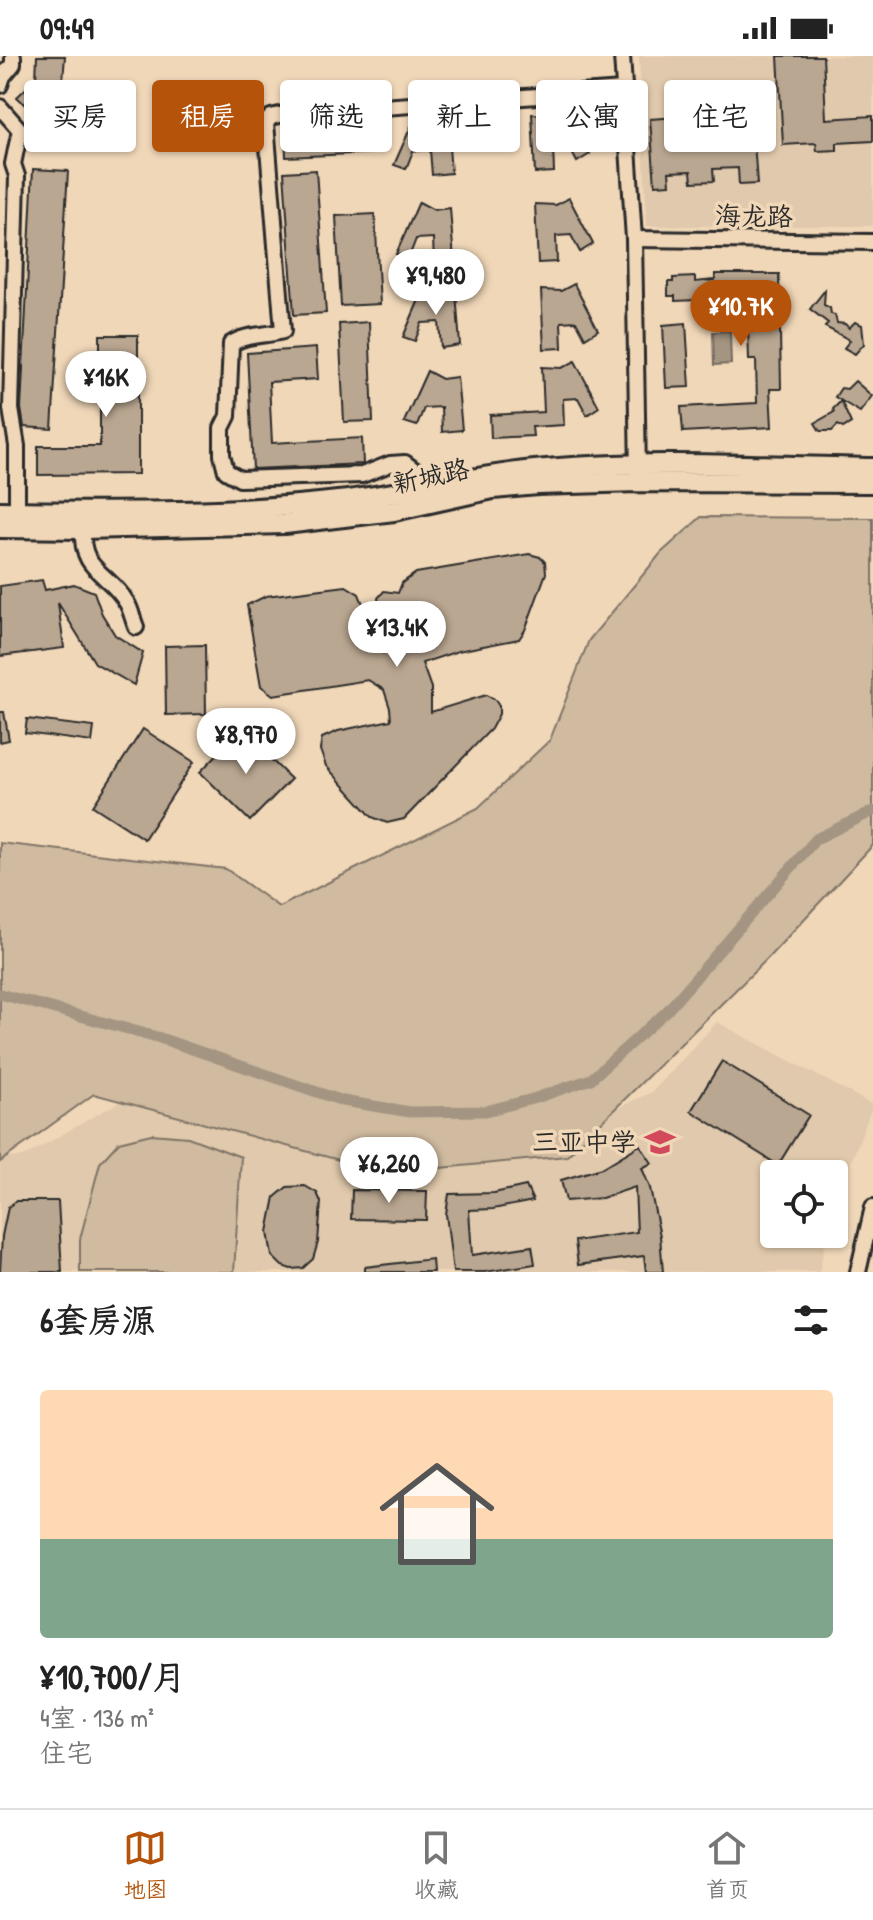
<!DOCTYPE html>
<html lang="zh">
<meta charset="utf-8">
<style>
:root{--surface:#fff;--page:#f6f6f6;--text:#222;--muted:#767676;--line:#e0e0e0;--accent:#b45309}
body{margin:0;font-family:"Patrick Hand","LXGW WenKai TC",sans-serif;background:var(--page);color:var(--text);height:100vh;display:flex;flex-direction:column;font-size:30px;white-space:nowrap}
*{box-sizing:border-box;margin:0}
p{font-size:26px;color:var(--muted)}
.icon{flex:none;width:44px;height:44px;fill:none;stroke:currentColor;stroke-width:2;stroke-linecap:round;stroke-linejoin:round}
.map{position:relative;height:1216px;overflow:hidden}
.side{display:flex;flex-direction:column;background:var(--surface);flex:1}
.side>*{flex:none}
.guide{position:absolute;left:24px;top:24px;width:826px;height:72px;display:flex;gap:16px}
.buttons{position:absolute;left:760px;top:1104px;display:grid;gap:16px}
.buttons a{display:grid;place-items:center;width:88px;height:88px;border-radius:8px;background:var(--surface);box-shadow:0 2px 6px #0004;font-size:40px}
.price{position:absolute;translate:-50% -68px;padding:0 18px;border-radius:28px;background:#fff;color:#222;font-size:26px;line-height:52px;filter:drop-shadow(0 2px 4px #0008)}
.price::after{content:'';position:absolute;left:50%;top:48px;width:24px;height:18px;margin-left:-12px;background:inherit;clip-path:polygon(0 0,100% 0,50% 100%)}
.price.selected{background:var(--accent);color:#fff}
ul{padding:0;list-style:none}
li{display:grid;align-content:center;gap:16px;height:424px;padding:0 40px}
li+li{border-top:2px solid var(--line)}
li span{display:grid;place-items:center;height:248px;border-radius:8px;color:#555}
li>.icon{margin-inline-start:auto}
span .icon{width:144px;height:144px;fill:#fffc;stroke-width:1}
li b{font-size:34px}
h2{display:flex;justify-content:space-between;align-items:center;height:96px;padding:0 40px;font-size:34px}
.pill{padding:0 28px;border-radius:8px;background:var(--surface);box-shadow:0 2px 6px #0004;font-size:28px;line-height:72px}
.pill.selected{background:var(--accent);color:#fff}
.status{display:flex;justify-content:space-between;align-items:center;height:56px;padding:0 40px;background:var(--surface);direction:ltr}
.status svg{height:22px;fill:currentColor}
.tab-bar{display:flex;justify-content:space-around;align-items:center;height:112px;border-top:2px solid var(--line);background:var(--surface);font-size:22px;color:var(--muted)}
.tab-bar a{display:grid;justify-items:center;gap:4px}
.tab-bar .selected{color:var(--accent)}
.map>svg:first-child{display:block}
</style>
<div class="status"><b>09:49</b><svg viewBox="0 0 49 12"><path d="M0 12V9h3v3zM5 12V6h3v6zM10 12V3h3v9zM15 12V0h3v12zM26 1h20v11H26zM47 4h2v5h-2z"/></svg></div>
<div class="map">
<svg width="873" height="1216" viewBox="0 0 873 1216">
<rect width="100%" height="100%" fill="#f0d7b8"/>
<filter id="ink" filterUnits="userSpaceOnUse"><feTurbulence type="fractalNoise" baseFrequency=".0125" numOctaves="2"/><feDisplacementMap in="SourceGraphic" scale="16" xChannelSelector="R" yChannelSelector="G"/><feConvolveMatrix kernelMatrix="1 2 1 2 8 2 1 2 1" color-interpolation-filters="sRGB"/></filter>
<g filter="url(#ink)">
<g fill="#e0c9ac">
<polygon points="639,0 873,0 873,170 647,170"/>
<polygon points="717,966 873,1049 834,1150 834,1118 774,1118 774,1178 827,1178 819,1216 0,1216 0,1102 23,1101 140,1034 562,1078 652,1036"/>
</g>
<g fill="#d0bba0" stroke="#7e7366" stroke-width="2">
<polygon points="701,461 873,462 873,789 767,903 567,1100 440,1112 339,1104 94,1038 0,1106 0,787 226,813 279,851 478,752 550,684 589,584 661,497"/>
<polygon points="151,1078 188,1081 241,1101 234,1216 80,1216 80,1183 100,1107 119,1086"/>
</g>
<polygon fill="#a49582" stroke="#746b5f" stroke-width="2" points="730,275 731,308 714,309 713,276"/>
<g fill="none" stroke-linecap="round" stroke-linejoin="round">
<polyline stroke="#a49582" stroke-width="11" points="0,938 157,981 343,1045 410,1056 486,1055 536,1042 591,1023 667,955 816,783 873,755"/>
</g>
<g fill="#baa791" stroke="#2b2b2b" stroke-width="2">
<polygon points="37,0 65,0 62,36 46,52 32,55 17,41 36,23"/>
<polygon points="778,0 823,0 826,63 873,60 873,85 837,87 837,94 817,95 816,87 783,89"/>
<polygon points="566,52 590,98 577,106 568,89 553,90 554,116 535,117 532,58 553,59"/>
<polygon points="752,56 757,128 739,129 738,112 713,113 714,125 692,126 691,115 669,116 670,128 655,129 650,63"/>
<polygon points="416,59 431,66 447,64 451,117 432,119 430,94 413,95 406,113 394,109"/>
<polygon points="370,64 372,97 286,101 285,68"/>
<polygon points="33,113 68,115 52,373 24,371 21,352"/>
<polygon points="316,114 326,257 294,259 284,116"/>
<polygon points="569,142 593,188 580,196 571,179 556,180 557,206 538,207 535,148 556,149"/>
<polygon points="419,146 434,154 450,152 454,205 434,208 433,182 416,183 409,201 396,198"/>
<polygon points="375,158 380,248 341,250 336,160"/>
<polygon points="715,218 779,218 781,333 770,333 772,371 683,376 681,351 757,347 756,304 749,304 747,241 715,243 715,238 697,239 697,244 675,245 675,240 668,240 668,226 673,226 673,222 695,221 695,226 715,224"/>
<polygon points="574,228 598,274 585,282 576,265 561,266 562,292 544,293 541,234 561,235"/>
<polygon points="425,230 440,238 456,236 460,289 441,292 439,266 422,267 415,285 403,281"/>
<polygon points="825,234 824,249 830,252 831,258 835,259 837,267 845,268 849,272 855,266 862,269 864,288 855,298 844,292 850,284 825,271 828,267 810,253"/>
<polygon points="369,266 373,365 344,366 339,268"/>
<polygon points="686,267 690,331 666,332 663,269"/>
<polygon points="100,279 138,279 138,418 38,419 38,390 100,390"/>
<polygon points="316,292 318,323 269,326 272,387 362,382 363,408 253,413 247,297"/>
<polygon points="575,305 599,351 587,359 578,342 563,343 564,369 532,371 533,380 491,382 490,359 544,356 542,311 562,312"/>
<polygon points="427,315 442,323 457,321 462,374 442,376 441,351 424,352 417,370 404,366"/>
<polygon points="855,325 872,340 860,356 835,341 841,332 847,333"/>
<polygon points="841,345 851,367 843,372 838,369 832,375 820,375 815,367 834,356 833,353"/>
<polygon points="529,498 540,501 545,506 546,517 525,574 519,583 458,595 422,607 431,632 431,656 486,639 495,644 499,650 499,658 491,673 404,763 387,767 372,761 326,710 320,694 322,682 338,675 391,664 390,652 384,634 368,624 273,639 261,630 247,549 266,540 346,530 359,538 383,598 378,542 384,535 398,537 402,527 416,517"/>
<polygon points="42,524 45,534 74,528 94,536 102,558 115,579 143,597 134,629 95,607 58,547 64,592 0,600 0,530"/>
<polygon points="205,589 206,658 166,659 165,590"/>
<polygon points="0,656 4,656 9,684 0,686"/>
<polygon points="27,663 94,671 92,686 25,677"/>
<polygon points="143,673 194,706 144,783 93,750"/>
<polygon points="241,674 291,723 250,765 200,716"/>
<polygon points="722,1005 809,1059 778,1109 691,1055"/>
<polygon points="640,1089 652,1107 642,1112 650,1132 660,1180 663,1216 646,1216 644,1200 578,1209 575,1185 637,1176 635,1131 602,1142 566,1145 561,1124 602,1112"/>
<polygon points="305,1130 317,1137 321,1146 318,1186 313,1203 303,1212 291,1213 282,1210 272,1200 268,1176 275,1141 287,1131"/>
<polygon points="526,1130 533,1145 493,1153 469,1154 472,1199 532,1190 535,1208 485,1216 453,1216 446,1158 449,1138 494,1137"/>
<polygon points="352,1134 427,1135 426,1164 351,1163"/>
<polygon points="16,1145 58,1145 62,1216 0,1216 2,1180 8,1151"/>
<polygon points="432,1203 433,1216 365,1216 365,1211"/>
</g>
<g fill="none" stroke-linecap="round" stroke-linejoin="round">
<g stroke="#2b2b2b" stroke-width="20">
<g id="minor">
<polyline points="622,0 634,183 638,418"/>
<polyline points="0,29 3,20 13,8 13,0"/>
<polyline points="0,51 20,74 13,108 17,120 11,353 17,390 17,455"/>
<polyline points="634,183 873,186"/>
<path d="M422 432 417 416 405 407 390 408 362 419 240 423 226 415 222 399V372L228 360 231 288C245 278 266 280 283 275L266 67 271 61 284 58 623 34"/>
<path d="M83 473C80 516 109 516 127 547 131 554 133 564 136 571"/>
<polyline points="858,1216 873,1151"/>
</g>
</g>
<g stroke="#2b2b2b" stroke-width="24">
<g id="major">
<path d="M0 455C111 456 228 458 338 445 404 438 468 420 535 414 647 403 761 410 873 412"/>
<polyline points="0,472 83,473 285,468 394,455 493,433 538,429 638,426 873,427"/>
</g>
</g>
<use href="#minor" stroke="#f0d7b8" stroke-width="14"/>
<use href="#major" stroke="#f0d7b8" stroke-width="18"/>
</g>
</g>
<defs>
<g id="school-bare" transform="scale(2.4)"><path d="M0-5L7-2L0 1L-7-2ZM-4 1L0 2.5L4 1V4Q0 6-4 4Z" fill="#d1495b" stroke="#f0d7b8" stroke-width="2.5" paint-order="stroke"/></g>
</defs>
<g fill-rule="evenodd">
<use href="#school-bare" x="660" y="1086"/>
</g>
<g text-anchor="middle" stroke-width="7" stroke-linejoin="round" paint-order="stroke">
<g font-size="26" fill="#2b2b2b" stroke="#f0d7b8">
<text transform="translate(754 160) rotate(1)" y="9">海龙路</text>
<text transform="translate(431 420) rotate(-12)" y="9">新城路</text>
</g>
<g font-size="26" fill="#2b2b2b" stroke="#f0d7b8" text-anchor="end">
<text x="636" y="1095">三亚中学</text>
</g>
</g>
</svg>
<div class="buttons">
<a><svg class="icon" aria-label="locate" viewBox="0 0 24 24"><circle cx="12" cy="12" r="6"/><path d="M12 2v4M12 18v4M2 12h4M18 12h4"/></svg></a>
</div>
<b class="price" style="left:436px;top:261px">¥9,480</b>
<b class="price selected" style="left:741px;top:292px">¥10.7K</b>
<b class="price" style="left:106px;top:363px">¥16K</b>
<b class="price" style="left:397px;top:613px">¥13.4K</b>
<b class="price" style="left:246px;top:720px">¥8,970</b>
<b class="price" style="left:389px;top:1149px">¥6,260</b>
<div class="guide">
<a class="pill">买房</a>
<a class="pill selected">租房</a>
<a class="pill">筛选</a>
<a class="pill">新上</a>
<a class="pill">公寓</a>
<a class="pill">住宅</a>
</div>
</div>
<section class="side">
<h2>6套房源<svg class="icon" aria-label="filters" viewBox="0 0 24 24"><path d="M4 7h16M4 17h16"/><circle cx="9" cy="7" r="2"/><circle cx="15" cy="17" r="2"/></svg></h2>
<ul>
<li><span style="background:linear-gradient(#ffd9b3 60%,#7fa58c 0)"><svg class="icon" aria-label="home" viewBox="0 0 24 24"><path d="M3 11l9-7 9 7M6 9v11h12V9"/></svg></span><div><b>¥10,700/月</b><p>4室 · 136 m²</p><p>住宅</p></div></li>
</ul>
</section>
<nav class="tab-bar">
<a class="selected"><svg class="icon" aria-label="map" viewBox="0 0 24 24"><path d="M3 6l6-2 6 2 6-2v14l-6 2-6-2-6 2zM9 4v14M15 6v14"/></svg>地图</a>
<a><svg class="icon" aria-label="saved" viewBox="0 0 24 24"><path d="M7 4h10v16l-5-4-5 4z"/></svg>收藏</a>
<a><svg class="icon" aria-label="home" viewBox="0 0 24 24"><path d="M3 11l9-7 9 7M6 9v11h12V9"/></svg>首页</a>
</nav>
